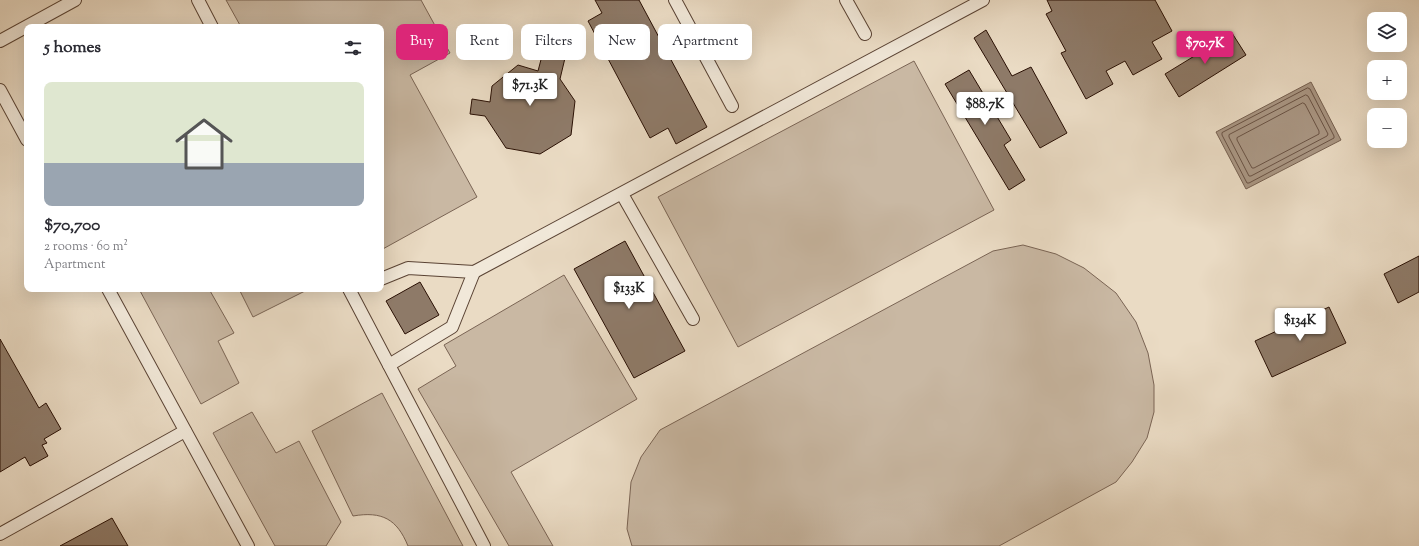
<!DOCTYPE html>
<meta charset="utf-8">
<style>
:root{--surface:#fff;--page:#f2f2f3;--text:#2b2b33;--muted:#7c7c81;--accent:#db2777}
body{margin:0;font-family:"Sorts Mill Goudy",serif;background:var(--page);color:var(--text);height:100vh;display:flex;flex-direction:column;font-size:15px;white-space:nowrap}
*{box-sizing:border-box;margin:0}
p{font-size:13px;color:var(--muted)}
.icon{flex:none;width:22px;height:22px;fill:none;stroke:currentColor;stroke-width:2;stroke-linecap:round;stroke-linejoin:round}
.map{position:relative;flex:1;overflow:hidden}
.drawer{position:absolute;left:24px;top:24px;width:360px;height:268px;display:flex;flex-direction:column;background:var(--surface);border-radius:8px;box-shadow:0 4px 16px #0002}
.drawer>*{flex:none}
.top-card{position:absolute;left:396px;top:24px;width:380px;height:36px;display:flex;gap:8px}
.fabs{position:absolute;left:1367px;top:12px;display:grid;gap:8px}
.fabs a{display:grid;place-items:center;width:40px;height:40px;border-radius:8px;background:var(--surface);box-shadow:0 4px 16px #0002;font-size:20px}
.price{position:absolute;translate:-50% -34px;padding:0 9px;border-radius:4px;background:#fff;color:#222;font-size:13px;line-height:26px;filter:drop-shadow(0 1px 2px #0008)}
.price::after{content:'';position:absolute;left:50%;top:24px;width:12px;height:9px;margin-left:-6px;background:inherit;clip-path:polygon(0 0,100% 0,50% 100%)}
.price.active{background:var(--accent);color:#fff}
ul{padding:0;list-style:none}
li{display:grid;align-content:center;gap:8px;height:212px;padding:0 20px}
li span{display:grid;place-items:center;height:124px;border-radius:8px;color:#555}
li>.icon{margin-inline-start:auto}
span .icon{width:72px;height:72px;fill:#fffc;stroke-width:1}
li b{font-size:17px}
h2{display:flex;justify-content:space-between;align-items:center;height:48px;padding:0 20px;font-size:17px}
.chip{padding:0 14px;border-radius:8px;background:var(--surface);box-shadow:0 4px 16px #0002;font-size:14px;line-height:36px}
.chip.active{background:var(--accent);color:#fff}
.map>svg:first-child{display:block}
</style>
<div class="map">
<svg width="1419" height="546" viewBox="0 0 1419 546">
<rect width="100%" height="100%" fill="#eadbc4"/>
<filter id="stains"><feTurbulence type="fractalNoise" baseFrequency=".005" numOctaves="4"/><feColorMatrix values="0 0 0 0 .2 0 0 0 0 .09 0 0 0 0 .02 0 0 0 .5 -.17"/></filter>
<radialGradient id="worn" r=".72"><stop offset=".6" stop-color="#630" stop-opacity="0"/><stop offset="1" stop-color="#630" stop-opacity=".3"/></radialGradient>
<g fill="#c9b8a3" stroke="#7a6454">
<polygon points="226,0 421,0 450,53 410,75 477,197 381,250 381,27 241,27"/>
<polygon points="914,61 994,210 738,347 658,197"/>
<polygon points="1023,245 1056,254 1084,268 1116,293 1136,322 1148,353 1154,385 1154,412 1147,438 1132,462 1116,482 999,546 632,546 627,529 631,482 641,457 660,430 993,251"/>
<polygon points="564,275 637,399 511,472 553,546 509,546 418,389 456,366 444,345"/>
<polygon points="139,289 209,289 234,333 218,341 239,383 201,404"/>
<polygon points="239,289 309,289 253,317"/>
<path d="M382 393 463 546H408C397 519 382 511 353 516L312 431Z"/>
<polygon points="252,412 276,453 299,441 341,522 326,546 275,546 213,433"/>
</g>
<polygon fill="#a99683" stroke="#766050" points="1311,82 1341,140 1246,189 1216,132"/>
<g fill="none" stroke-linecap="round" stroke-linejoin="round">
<g stroke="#6a5344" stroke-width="1">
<polygon points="1308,88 1310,89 1334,136 1334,138 1249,183 1247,183 1222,135 1222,133"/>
<polygon points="1306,95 1308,96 1328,134 1327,136 1251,176 1249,176 1229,137 1229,135"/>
<polygon points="1303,103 1305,104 1319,131 1319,134 1254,168 1252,168 1237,140 1237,138"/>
</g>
</g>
<g fill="#8e7a68" stroke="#2a1004">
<polygon points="595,0 639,0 707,127 676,144 668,128 650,138 588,21 602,13"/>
<polygon points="1047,0 1155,0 1172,31 1152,42 1162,59 1133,75 1125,61 1106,71 1113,84 1086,99 1061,53 1066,51 1046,14 1052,11"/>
<polygon points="986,30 1012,76 1031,67 1067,133 1040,148 974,38"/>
<polygon points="1232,33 1246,55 1179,97 1165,74"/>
<polygon points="543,52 565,58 560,79 575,101 571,135 540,154 506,148 485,116 470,114 472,99 490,102 492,86 518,65 538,71"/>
<polygon points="969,70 1011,140 1004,145 1025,180 1009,190 945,84"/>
<polygon points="625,241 685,351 634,378 574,269"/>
<polygon points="1419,256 1419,292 1398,303 1384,274"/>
<polygon points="420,282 439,315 405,334 386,301"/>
<polygon points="1329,307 1346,343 1272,377 1255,341"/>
<polygon points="0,339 39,408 46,403 61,429 44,439 47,443 42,445 48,456 30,466 25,457 0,472"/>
<polygon points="112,518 128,546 60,546"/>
</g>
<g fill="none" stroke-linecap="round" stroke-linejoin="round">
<g stroke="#5a4334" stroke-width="14">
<g id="lane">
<polyline points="198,0 212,27"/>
<polyline points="675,0 732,106"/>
<polyline points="846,0 865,34"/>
<polyline points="0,41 75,0"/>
<polyline points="0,90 27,140"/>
<polyline points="622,194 693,319"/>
<polyline points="381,279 408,268 474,272 983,0"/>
<polyline points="108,289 248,546"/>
<polyline points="349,289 484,546"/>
<polyline points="389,365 452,327 474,272"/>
<polyline points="0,534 185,431"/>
</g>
</g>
<use href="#lane" stroke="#f1e8d9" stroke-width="12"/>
</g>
<rect width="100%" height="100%" filter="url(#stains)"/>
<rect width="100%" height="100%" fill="url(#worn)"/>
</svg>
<div class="fabs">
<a><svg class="icon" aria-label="layers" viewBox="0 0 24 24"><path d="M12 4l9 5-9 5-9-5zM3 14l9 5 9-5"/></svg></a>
<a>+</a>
<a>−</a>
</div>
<b class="price active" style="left:1205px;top:65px">$70.7K</b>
<b class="price" style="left:530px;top:107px">$71.3K</b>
<b class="price" style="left:985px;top:126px">$88.7K</b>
<b class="price" style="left:629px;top:310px">$133K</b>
<b class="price" style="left:1300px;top:342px">$134K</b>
<div class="top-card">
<a class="chip active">Buy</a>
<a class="chip">Rent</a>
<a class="chip">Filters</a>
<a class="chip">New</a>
<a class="chip">Apartment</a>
</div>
<section class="drawer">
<h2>5 homes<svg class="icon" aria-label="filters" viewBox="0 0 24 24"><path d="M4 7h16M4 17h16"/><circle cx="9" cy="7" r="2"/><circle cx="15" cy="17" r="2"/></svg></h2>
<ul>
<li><span style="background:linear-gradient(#dfe7d0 65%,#9aa5b1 0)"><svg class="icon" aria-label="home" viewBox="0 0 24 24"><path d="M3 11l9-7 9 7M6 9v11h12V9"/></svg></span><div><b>$70,700</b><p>2 rooms · 60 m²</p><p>Apartment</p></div></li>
</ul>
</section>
</div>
